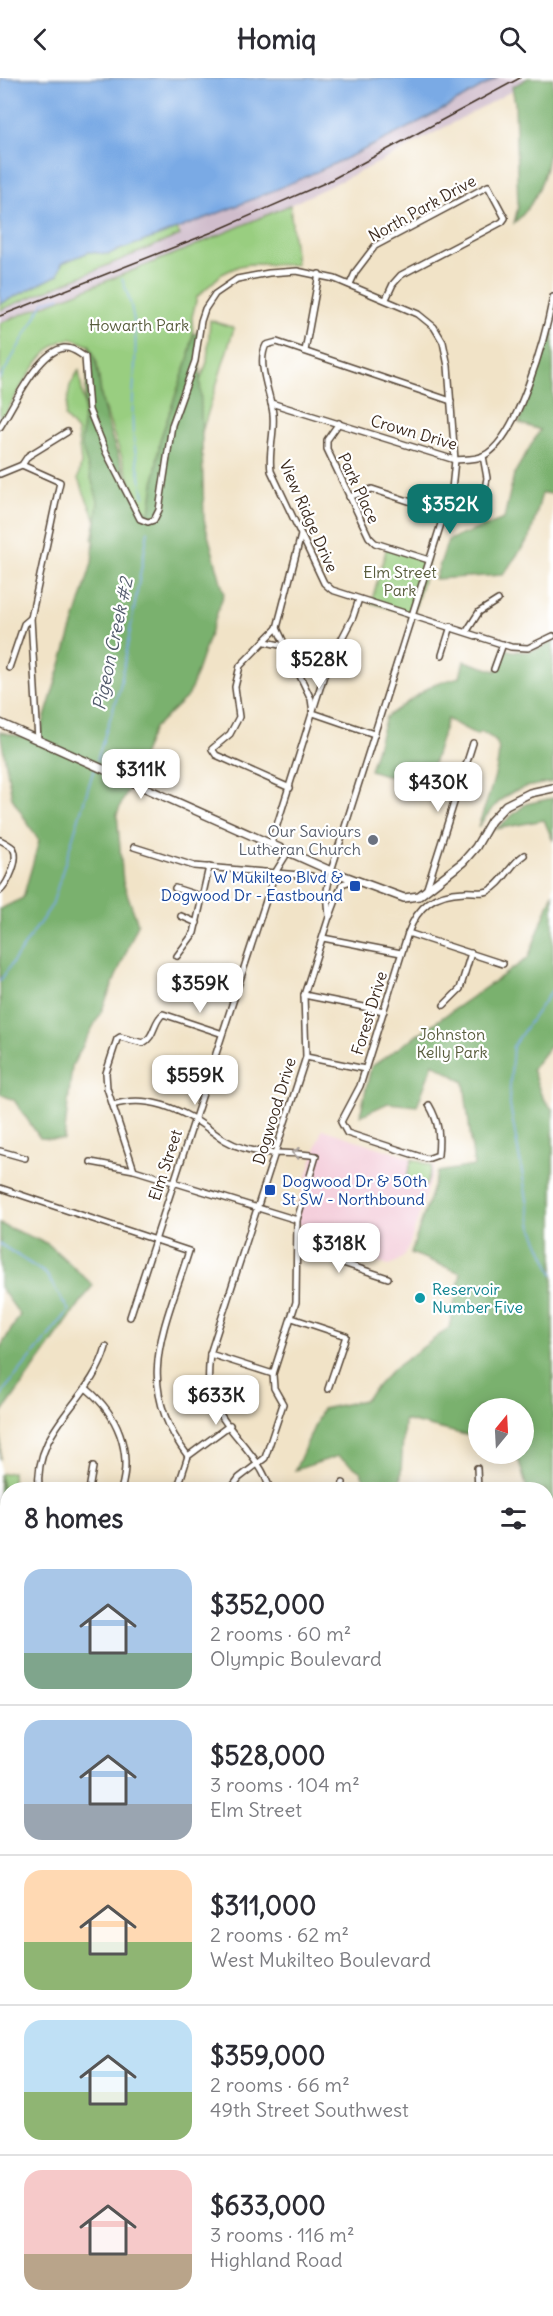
<!DOCTYPE html>
<meta charset="utf-8">
<style>
:root{--surface:#fff;--page:#f7f7f7;--text:#2b2b33;--muted:#7c7c81;--line:#e1e1e2;--accent:#0f766e}
body{margin:0;font-family:Delius,sans-serif;background:var(--page);color:var(--text);height:100vh;display:flex;flex-direction:column;font-size:22px;white-space:nowrap}
*{box-sizing:border-box;margin:0}
p{font-size:20px;color:var(--muted)}
.icon{flex:none;width:33px;height:33px;fill:none;stroke:currentColor;stroke-width:2;stroke-linecap:round;stroke-linejoin:round}
.map{position:relative;flex:1;overflow:hidden}
.details{position:absolute;left:0px;top:1404px;width:554px;height:834px;display:flex;flex-direction:column;background:var(--surface);border-radius:24px 24px 0 0;box-shadow:0 3px 15px #0003}
.details>*{flex:none}
.needle{width:39px;rotate:18deg}
.fabs{position:absolute;left:468px;top:1320px;display:grid;gap:12px}
.fabs a{display:grid;place-items:center;width:66px;height:66px;border-radius:50%;background:var(--surface);box-shadow:0 3px 15px #0003;font-size:30px}
.price{position:absolute;translate:-50% -51px;padding:0 14px;border-radius:12px;background:#fff;color:#222;font-size:20px;line-height:39px;filter:drop-shadow(0 2px 3px #0008)}
.price::after{content:'';position:absolute;left:50%;top:36px;width:18px;height:14px;margin-left:-9px;background:inherit;clip-path:polygon(0 0,100% 0,50% 100%)}
.price.active{background:var(--accent);color:#fff}
ul{padding:0;list-style:none}
li{display:flex;align-items:center;gap:18px;height:150px;padding:0 24px}
li+li{border-top:2px solid var(--line)}
li span{display:grid;place-items:center;flex:none;width:168px;height:120px;border-radius:18px;color:#555}
li>.icon{margin-inline-start:auto}
span .icon{width:72px;height:72px;fill:#fffc;stroke-width:1}
li b{font-size:26px}
h2{display:flex;justify-content:space-between;align-items:center;height:72px;padding:0 24px;font-size:26px}
header{display:flex;justify-content:space-between;align-items:center;height:78px;padding:0 24px;background:var(--surface);font-size:27px;font-weight:700}
.map>svg:first-child{display:block}
</style>
<header><svg class="icon" aria-label="back" viewBox="0 0 24 24"><path d="M15 5l-7 7 7 7"/></svg>Homiq<svg class="icon" aria-label="search" viewBox="0 0 24 24"><circle cx="10" cy="10" r="6"/><path d="M15 15l6 6"/></svg></header>
<div class="map">
<svg width="553" height="2238" viewBox="0 0 553 2238">
<rect width="100%" height="100%" fill="#fff"/>
<filter id="ink" filterUnits="userSpaceOnUse"><feTurbulence type="fractalNoise" baseFrequency=".0167" numOctaves="2"/><feDisplacementMap in="SourceGraphic" scale="12" xChannelSelector="R" yChannelSelector="G"/><feConvolveMatrix kernelMatrix="1 2 1 2 8 2 1 2 1" color-interpolation-filters="sRGB"/></filter>
<filter id="wash" filterUnits="userSpaceOnUse"><feTurbulence type="fractalNoise" baseFrequency=".008" numOctaves="4" result="noise"/><feDisplacementMap in="SourceGraphic" scale="24" xChannelSelector="R" yChannelSelector="G"/><feGaussianBlur stdDeviation="1.35" result="paint"/><feColorMatrix in="noise" values="0 0 0 0 0 0 0 0 0 0 0 0 0 0 0 0 0 1.4 0 .05"/><feComposite in="paint" operator="in"/></filter>
<g filter="url(#wash)">
<rect width="100%" height="100%" fill="#f1e3c7"/>
<g fill="#f4cfdc">
<polygon points="322,1051 435,1088 408,1172 402,1180 389,1188 328,1169 305,1148 292,1144"/>
<polygon points="553,1951 553,2099 546,2112 546,1966"/>
<polygon points="553,2136 553,2238 499,2238 503,2231 546,2230 546,2149"/>
</g>
<polygon fill="#d0bdcc" points="487,0 536,0 382,83 290,127 187,171 0,245 0,228 180,154 179,147"/>
<g fill="#99ce80" stroke="#6a7c4f" stroke-width="1.5">
<path d="M290 127 296 187 250 186 239 188 222 196 197 219 192 239 193 257 188 282 160 362 150 434 143 433 136 420 102 323 97 285 90 268C84 266 78 262 72 261 44 259 13 324 0 345V245L187 171Z"/>
<polygon points="177,151 180,157 0,232 0,226 58,197 62,185 89,174 108,176"/>
<polygon points="210,242 234,250 162,484 92,461 96,443 78,401 81,385 77,353 65,339 70,307 79,292 85,333 145,454 207,284"/>
<polygon points="387,469 429,482 413,537 371,525"/>
<polygon points="412,1081 432,1088 426,1108 406,1101"/>
<polygon points="12,1394 13,1411 8,1412 7,1526 0,1524 0,1396"/>
<polygon points="226,2230 224,2238 172,2238 175,2231"/>
</g>
<g fill="#7ab16e" stroke="#5a6e46" stroke-width="1.5">
<path d="M528 0H553C553 51 553 113 514 145L518 129 515 25 512 9Z"/>
<polygon points="553,251 553,416 542,415 530,459 503,497 435,501 448,462 504,441 514,396 540,352 519,345"/>
<path d="M199 254 204 442 224 515 189 617 154 650 117 736 123 804 138 846 101 934 72 988 64 1062 40 1060 14 1022 0 1016V831L23 820 39 763 12 720 0 654 38 662 92 485 98 423 81 366 90 268C99 286 98 303 102 323 109 357 126 403 143 433L150 434 160 362 188 282 193 257Z"/>
<path d="M553 563V704C510 711 504 714 478 749 483 733 505 679 497 665 493 659 487 657 481 654L477 657 447 641 433 687 421 685 415 697 403 694 401 702 370 692 386 639 434 606 460 599 464 583 496 593 504 571C523 576 537 574 553 563Z"/>
<polygon points="553,720 553,763 544,742 496,751 526,726"/>
<polygon points="553,815 553,964 532,991 542,1019 553,1032 553,1443 546,1439 546,1412 527,1411 519,1383 506,1376 524,1376 524,1330 478,1330 478,1360 404,1342 400,1411 368,1411 361,1394 338,1378 295,1392 322,1331 364,1322 393,1291 449,1250 461,1195 411,1175 438,1094 474,1088 464,1004 433,985 417,1028 388,1025 360,1038 371,989 528,880"/>
<polygon points="0,1146 48,1166 93,1207 2,1335 0,1382 0,1270 20,1237 0,1209"/>
<polygon points="0,1397 7,1426 7,1470 0,1468"/>
<polygon points="553,1631 553,1696 546,1693 546,1638"/>
</g>
<path fill="#7aaae5" stroke="#5a6a82" stroke-width="1.5" d="M0 0H497C374 74 243 129 108 176L89 174 62 185 58 197 0 226Z"/>
<g fill="none" stroke-linecap="round" stroke-linejoin="round">
<g stroke="#7aaae5" stroke-width="1.5">
<path d="M122 201C147 258 129 299 133 355 135 377 140 398 144 419"/>
<polyline points="0,301 44,224 60,219"/>
<polyline points="97,682 120,609 148,453"/>
<polyline points="0,903 52,827 94,691"/>
<polyline points="553,911 513,968 509,1022 532,1149 553,1196"/>
<polyline points="0,1166 46,1196 69,1233 5,1311 0,1322"/>
</g>
</g>
</g>
<g filter="url(#ink)">
<g fill="none" stroke-linecap="round" stroke-linejoin="round">
<g stroke="#564637" stroke-width="8">
<g id="minor">
<polyline points="350,206 356,193 375,168 488,108 505,140 502,144 401,197 393,206 386,221"/>
<polyline points="305,273 319,196"/>
<path d="M451 323 277 264 266 267C256 286 271 316 273 336 275 355 268 374 271 393L324 505 332 512 511 569 528 570 553 558"/>
<path d="M271 325 455 382C463 381 476 382 483 378 518 362 546 256 553 219"/>
<polyline points="339,345 327,362 327,371 369,459 375,465 429,482"/>
<path d="M0 349C13 329 38 273 64 270 72 269 78 275 85 279L89 332 106 374 140 441 148 444 154 442 159 432 172 347 195 283 201 243 205 231 215 216 237 201 269 195 297 193 335 201 418 236 434 249 443 264 448 288 455 382 452 411 331 793 327 812 329 839 304 917 306 979 210 1276C209 1288 207 1300 210 1313 219 1350 260 1374 270 1412"/>
<polyline points="22,387 28,378 67,354"/>
<polyline points="0,396 22,387 60,404 31,540 38,663"/>
<polyline points="349,419 372,411 445,435"/>
<polyline points="482,427 487,400 483,378"/>
<polyline points="277,550 311,621 313,635 374,656"/>
<polyline points="467,553 479,534 498,522"/>
<polyline points="266,564 284,568"/>
<polyline points="442,577 451,548"/>
<polyline points="9,590 24,546 31,540"/>
<polyline points="494,591 503,566"/>
<polyline points="290,710 216,677 212,671 230,656 239,639 235,609 240,588 277,550 301,457"/>
<path d="M0 762C4 764 10 767 13 770 20 781 8 805 0 813"/>
<polyline points="271,766 326,591 353,539 359,521"/>
<polyline points="134,769 194,788 311,798"/>
<polyline points="175,810 200,818"/>
<polyline points="426,813 473,665"/>
<polyline points="181,838 197,845"/>
<polyline points="330,838 342,806 354,802"/>
<polyline points="408,855 503,886"/>
<polyline points="323,860 401,875"/>
<polyline points="177,878 194,855 209,789"/>
<polyline points="304,917 384,933"/>
<polyline points="444,927 460,911 471,875"/>
<polyline points="306,979 365,991"/>
<path d="M113 1027C140 1018 167 1026 192 1040 210 1050 222 1064 243 1070 266 1078 292 1073 316 1078L297 1142 296 1224 273 1296 274 1310 283 1326 265 1380 239 1400 230 1412"/>
<path d="M429 1027C439 1044 440 1057 438 1077L427 1081 347 1055 341 1044 360 1008 408 855C418 828 434 815 464 814 472 813 481 816 488 813 503 806 509 787 524 777"/>
<polyline points="0,1073 25,1080"/>
<polyline points="91,1084 134,1092 297,1142"/>
<path d="M134 1092 107 1010 106 995 117 961 120 959 143 965C155 959 153 944 163 936L220 955"/>
<path d="M0 1110 189 1173C165 1250 132 1306 188 1378"/>
<polyline points="298,1170 388,1200"/>
<polyline points="130,1239 275,795 288,774"/>
<polyline points="292,1240 346,1258 328,1311"/>
<polyline points="210,1276 273,1296"/>
<path d="M87 1311C117 1336 133 1373 121 1412"/>
<polyline points="477,1390 478,1412"/>
<path d="M39 1412C33 1349 91 1324 106 1269"/>
<polyline points="89,1412 93,1389"/>
<polyline points="177,1412 188,1378 230,1347"/>
<polyline points="341,1412 343,1405"/>
<polyline points="546,1506 546,1516"/>
<polyline points="0,1528 8,1529"/>
<polyline points="546,1553 553,1554"/>
<polyline points="0,1591 8,1593"/>
<polyline points="0,1657 8,1663"/>
<polyline points="546,1785 553,1787"/>
<polyline points="546,1830 553,1813"/>
<polyline points="0,1916 8,1918"/>
<polyline points="546,1953 550,1944"/>
<polyline points="0,1981 8,1984"/>
<polyline points="0,2143 8,2146"/>
<polyline points="546,2160 553,2164"/>
<polyline points="0,2212 8,2215"/>
<polyline points="546,2222 553,2210"/>
<polyline points="54,2230 74,2238"/>
<polyline points="239,2230 260,2238"/>
<polyline points="20,2238 22,2230"/>
<polyline points="226,2238 229,2230"/>
<polyline points="319,2238 322,2230"/>
<polyline points="431,2238 434,2230"/>
<polyline points="535,2238 539,2230"/>
</g>
</g>
<g stroke="#564637" stroke-width="10">
<g id="major">
<polyline points="0,645 331,793 404,820 419,818 463,784 476,769 491,743 506,727 530,715 553,710"/>
<polyline points="546,2132 553,2119"/>
<polyline points="489,2238 493,2230"/>
</g>
</g>
<use href="#minor" stroke="#fff" stroke-width="5"/>
<use href="#major" stroke="#fff" stroke-width="7"/>
<polyline stroke="#3b2a1e" stroke-width="1.5" points="0,238 215,153 327,104 520,0"/>
</g>
<defs><path id="oneway-chevron" d="M-2-3.5L2.5 0L-2 3.5" fill="none" stroke-width="1.6" stroke-linecap="round" stroke-linejoin="round" transform="scale(1.5)"/></defs>
<use stroke="#a79f9a" href="#oneway-chevron" transform="translate(296 1075) rotate(-173)"/>
</g>
<circle fill="#6b7280" stroke="#fff" stroke-width="2" cx="373" cy="762" r="6"/>
<g fill="#1a4fb4" stroke="#fff" stroke-width="2">
<rect x="349" y="802" width="12" height="12" rx="3"/>
<rect x="264" y="1106" width="12" height="12" rx="3"/>
</g>
<circle fill="#0f9aa8" stroke="#fff" stroke-width="2" cx="420" cy="1220" r="6"/>
<g text-anchor="middle" stroke-width="4.5" stroke-linejoin="round" paint-order="stroke">
<g font-size="16" fill="#3b2a1e" stroke="#fff">
<text transform="translate(422 130) rotate(-29)" y="6">North Park Drive</text>
<text transform="translate(414 354) rotate(16)" y="6">Crown Drive</text>
<text transform="translate(359 410) rotate(65)" y="6">Park Place</text>
<text transform="translate(309 438) rotate(66)" y="6">View Ridge Drive</text>
<text transform="translate(369 935) rotate(-73)" y="6">Forest Drive</text>
<text transform="translate(274 1033) rotate(-73)" y="6">Dogwood Drive</text>
<text transform="translate(165 1087) rotate(-72)" y="6">Elm Street</text>
</g>
<g font-size="16" fill="#575b3b" stroke="#fff">
<text x="139" y="253">Howarth Park</text>
<text x="400" y="500">Elm Street<tspan x="400" dy="18">Park</tspan></text>
<text x="452" y="962">Johnston<tspan x="452" dy="18">Kelly Park</tspan></text>
</g>
<g font-size="16" fill="#5b616d" stroke="#fff" text-anchor="end">
<text x="361" y="759">Our Saviours<tspan x="361" dy="18">Lutheran Church</tspan></text>
</g>
<g font-size="16" fill="#164399" stroke="#fff" text-anchor="end">
<text x="343" y="805">W Mukilteo Blvd &amp;<tspan x="343" dy="18">Dogwood Dr - Eastbound</tspan></text>
<text x="282" y="1109" text-anchor="start">Dogwood Dr &amp; 50th<tspan x="282" dy="18">St SW - Northbound</tspan></text>
</g>
<g font-size="16" fill="#0d838f" stroke="#fff" text-anchor="start">
<text x="432" y="1217">Reservoir<tspan x="432" dy="18">Number Five</tspan></text>
</g>
<g font-size="18" font-style="italic" fill="#545d6e" stroke="#fff">
<text transform="translate(113 566) rotate(-78)" y="6">Pigeon Creek #2</text>
</g>
</g>
</svg>
<div class="fabs">
<a><svg class="needle" viewBox="-14 -14 28 28"><path d="M0-13l5 13h-10z" fill="#e53935"/><path d="M0 13l5-13h-10z" fill="#7c7c81"/></svg></a>
</div>
<b class="price active" style="left:450px;top:457px">$352K</b>
<b class="price" style="left:319px;top:612px">$528K</b>
<b class="price" style="left:141px;top:722px">$311K</b>
<b class="price" style="left:438px;top:735px">$430K</b>
<b class="price" style="left:200px;top:936px">$359K</b>
<b class="price" style="left:195px;top:1028px">$559K</b>
<b class="price" style="left:339px;top:1196px">$318K</b>
<b class="price" style="left:216px;top:1348px">$633K</b>
<section class="details">
<h2>8 homes<svg class="icon" aria-label="filters" viewBox="0 0 24 24"><path d="M4 7h16M4 17h16"/><circle cx="9" cy="7" r="2"/><circle cx="15" cy="17" r="2"/></svg></h2>
<ul>
<li><span style="background:linear-gradient(#a9c7e8 70%,#7fa58c 0)"><svg class="icon" aria-label="home" viewBox="0 0 24 24"><path d="M3 11l9-7 9 7M6 9v11h12V9"/></svg></span><div><b>$352,000</b><p>2 rooms · 60 m²</p><p>Olympic Boulevard</p></div></li>
<li><span style="background:linear-gradient(#a9c7e8 70%,#9aa5b1 0)"><svg class="icon" aria-label="home" viewBox="0 0 24 24"><path d="M3 11l9-7 9 7M6 9v11h12V9"/></svg></span><div><b>$528,000</b><p>3 rooms · 104 m²</p><p>Elm Street</p></div></li>
<li><span style="background:linear-gradient(#ffd9b3 60%,#8fb573 0)"><svg class="icon" aria-label="home" viewBox="0 0 24 24"><path d="M3 11l9-7 9 7M6 9v11h12V9"/></svg></span><div><b>$311,000</b><p>2 rooms · 62 m²</p><p>West Mukilteo Boulevard</p></div></li>
<li><span style="background:linear-gradient(#bfe0f5 60%,#8fb573 0)"><svg class="icon" aria-label="home" viewBox="0 0 24 24"><path d="M3 11l9-7 9 7M6 9v11h12V9"/></svg></span><div><b>$359,000</b><p>2 rooms · 66 m²</p><p>49th Street Southwest</p></div></li>
<li><span style="background:linear-gradient(#f6c9c9 70%,#b9a48a 0)"><svg class="icon" aria-label="home" viewBox="0 0 24 24"><path d="M3 11l9-7 9 7M6 9v11h12V9"/></svg></span><div><b>$633,000</b><p>3 rooms · 116 m²</p><p>Highland Road</p></div></li>
</ul>
</section>
</div>
